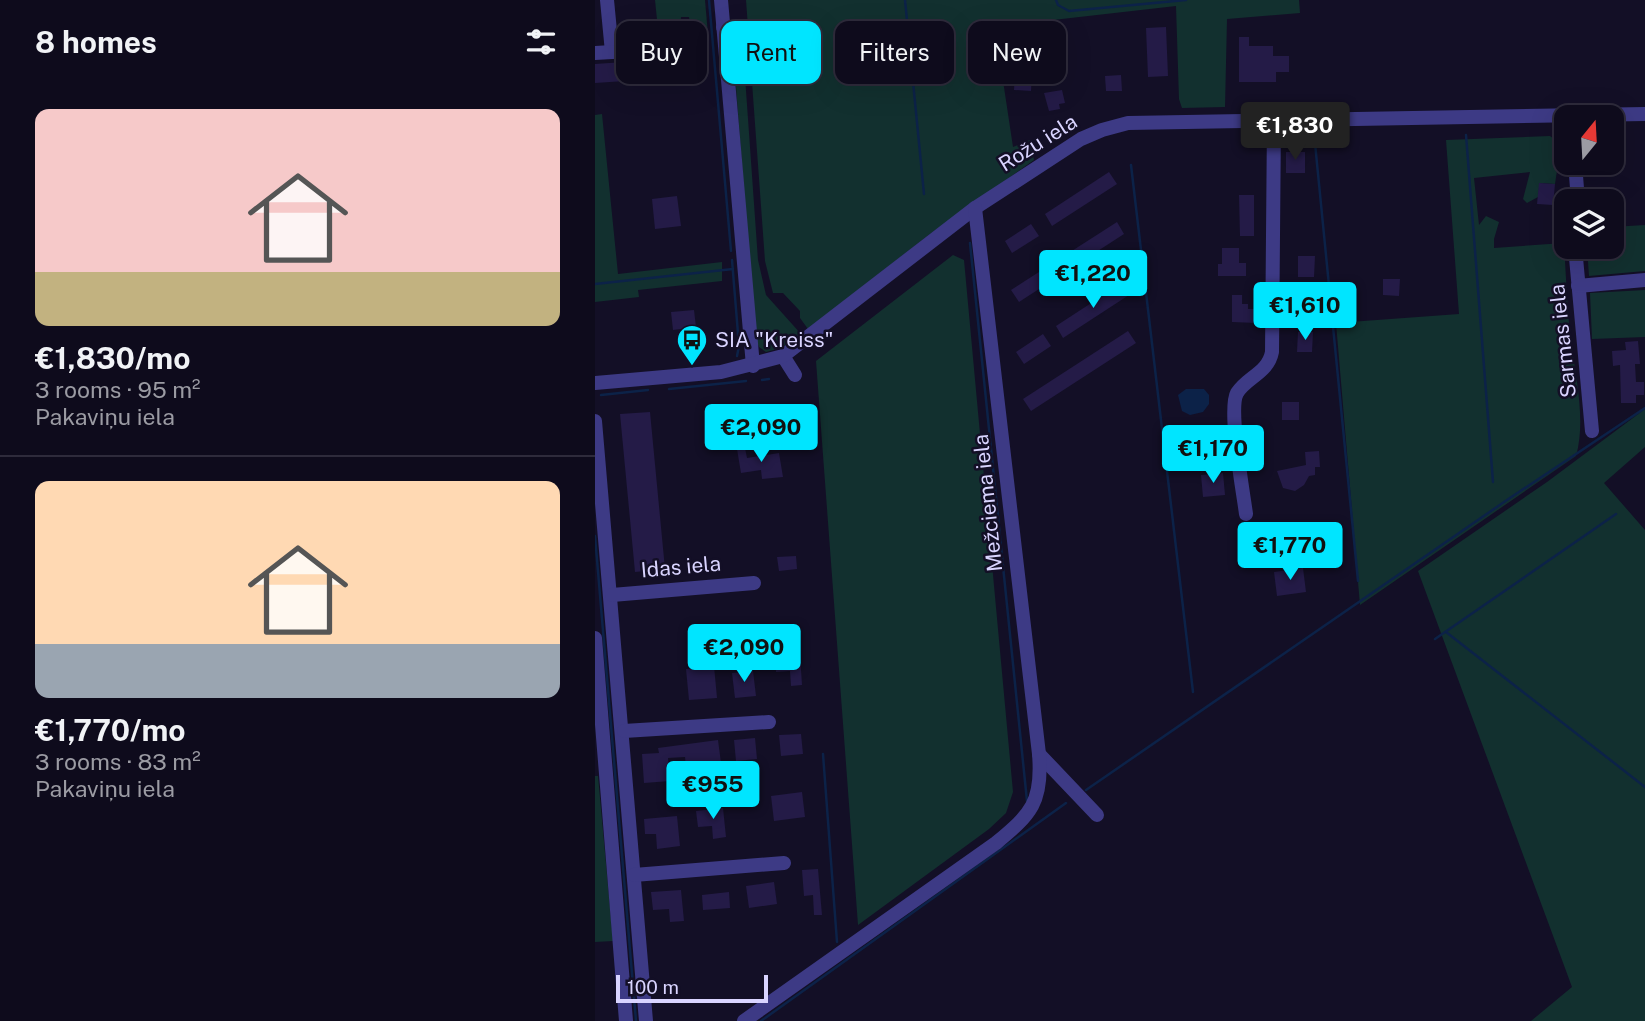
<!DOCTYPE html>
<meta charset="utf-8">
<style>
:root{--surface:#0e0b1c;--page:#1c1929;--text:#f1f3f6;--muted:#9b9ba3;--line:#2e2b3b;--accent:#00e5ff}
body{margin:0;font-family:"Public Sans",sans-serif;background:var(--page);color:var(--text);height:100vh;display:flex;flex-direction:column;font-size:26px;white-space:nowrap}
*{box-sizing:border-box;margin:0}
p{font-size:23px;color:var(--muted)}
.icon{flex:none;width:38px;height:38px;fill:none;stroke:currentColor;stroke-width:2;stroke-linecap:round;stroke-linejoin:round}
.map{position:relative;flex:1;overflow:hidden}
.panel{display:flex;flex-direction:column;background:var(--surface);width:595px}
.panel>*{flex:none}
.top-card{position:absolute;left:21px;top:21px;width:665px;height:63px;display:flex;gap:14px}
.needle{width:46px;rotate:18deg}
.fabs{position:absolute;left:959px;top:105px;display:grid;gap:14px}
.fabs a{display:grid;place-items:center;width:70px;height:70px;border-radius:14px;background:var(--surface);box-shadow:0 7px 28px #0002,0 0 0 2px var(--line);font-size:35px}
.scale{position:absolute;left:21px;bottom:18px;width:152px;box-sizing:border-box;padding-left:7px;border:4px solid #d9d4ff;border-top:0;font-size:19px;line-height:24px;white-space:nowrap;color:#d9d4ff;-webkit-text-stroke:5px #130f26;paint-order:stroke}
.price{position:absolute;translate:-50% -60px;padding:0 16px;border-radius:7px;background:var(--accent);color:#111;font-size:23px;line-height:46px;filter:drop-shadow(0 2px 4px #0008)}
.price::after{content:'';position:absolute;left:50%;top:42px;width:21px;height:16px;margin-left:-10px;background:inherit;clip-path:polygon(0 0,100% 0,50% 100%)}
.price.active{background:#222;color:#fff}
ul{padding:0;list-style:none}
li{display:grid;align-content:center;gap:14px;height:371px;padding:0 35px}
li+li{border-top:2px solid var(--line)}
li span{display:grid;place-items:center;height:217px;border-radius:14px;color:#555}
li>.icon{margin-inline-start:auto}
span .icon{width:126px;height:126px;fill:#fffc;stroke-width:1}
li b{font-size:30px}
h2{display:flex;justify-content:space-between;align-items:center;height:84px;padding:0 35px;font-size:30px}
.chip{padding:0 24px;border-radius:14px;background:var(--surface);box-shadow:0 7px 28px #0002,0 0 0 2px var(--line);font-size:24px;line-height:63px}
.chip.active{background:var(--accent);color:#111}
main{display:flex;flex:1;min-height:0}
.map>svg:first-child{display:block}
</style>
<main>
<section class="panel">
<h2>8 homes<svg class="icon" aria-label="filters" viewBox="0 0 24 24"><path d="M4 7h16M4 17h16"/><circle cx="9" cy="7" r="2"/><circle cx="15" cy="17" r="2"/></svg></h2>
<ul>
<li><span style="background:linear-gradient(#f6c9c9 75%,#c2b280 0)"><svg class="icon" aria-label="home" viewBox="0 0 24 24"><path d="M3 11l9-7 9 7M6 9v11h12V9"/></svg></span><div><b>€1,830/mo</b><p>3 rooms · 95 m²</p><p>Pakaviņu iela</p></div></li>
<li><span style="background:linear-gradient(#ffd9b3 75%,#9aa5b1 0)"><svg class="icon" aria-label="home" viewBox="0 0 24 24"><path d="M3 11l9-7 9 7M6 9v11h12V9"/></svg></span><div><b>€1,770/mo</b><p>3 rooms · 83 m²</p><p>Pakaviņu iela</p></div></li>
</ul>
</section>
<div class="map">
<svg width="1050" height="1021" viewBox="0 0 1050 1021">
<rect width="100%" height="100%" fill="#130f26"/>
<g fill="#12302f">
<polygon points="60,0 110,0 114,46 99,49 94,17 86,17 85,34 79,37 64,39"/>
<polygon points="151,0 704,0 705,13 632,19 630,107 587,108 584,99 581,6 458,20 460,44 415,51 418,72 407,74 418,147 435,140 439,160 335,234 213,329 205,318 205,311 188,293 178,293 170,261"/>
<polygon points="137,34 147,34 163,260 171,295 206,334 189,347 171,352 164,347 160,336"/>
<polygon points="7,114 23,274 127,262 127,281 43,290 44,297 0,302 0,115"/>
<path d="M955 136 966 144 960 184 945 183 943 197 932 203 928 199 935 172 879 178 884 225 891 216 904 222 899 239V248L969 243C971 275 972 309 976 342 981 378 991 421 981 456L765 605 741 323 864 314 851 140Z"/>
<polygon points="1050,225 1050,271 994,276 992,247 1017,247 1017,227"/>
<polygon points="358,255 369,260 418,792 411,813 394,829 263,925 221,361"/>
<polygon points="1050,290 1050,337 997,339 995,293"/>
<polygon points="1050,409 1050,447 1009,483 1050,530 1050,1021 936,1021 977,987 823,571 952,482"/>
<polygon points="0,776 3,776 18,941 0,942"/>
</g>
<polygon fill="#0c2248" points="591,389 609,389 614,395 614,404 608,412 595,415 587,411 583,395"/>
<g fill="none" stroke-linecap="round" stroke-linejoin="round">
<g stroke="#0c2248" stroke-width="2.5">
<polyline points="114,0 136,251"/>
<polyline points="310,0 329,194"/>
<polyline points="461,0 463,5 474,11 591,0"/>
<polyline points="719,133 763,581"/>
<polyline points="871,135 898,482"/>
<polyline points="536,165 598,692"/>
<polyline points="375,243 432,801"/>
<polyline points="137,260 144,346 142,356"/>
<polyline points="0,284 138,269"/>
<polyline points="167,380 174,379"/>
<polyline points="74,389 151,381"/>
<polyline points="6,395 53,390"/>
<polyline points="0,536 41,1021"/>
<polyline points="851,632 1050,787"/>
<polyline points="840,639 1021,514"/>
<polyline points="228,754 242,942"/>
<polyline points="491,790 912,500 1050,408"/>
<polyline points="166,1021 471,803"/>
</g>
</g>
<g fill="#241b47">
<polygon points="571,27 573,76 553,77 551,28"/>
<polygon points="644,37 654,37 654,46 678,46 678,56 694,56 694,72 681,72 681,82 644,82"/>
<rect x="443" y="55" width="22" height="15"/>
<polygon points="99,60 101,78 62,83 60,64"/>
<polygon points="29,62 30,81 0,83 0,64"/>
<polygon points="420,71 437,72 436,91 419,90"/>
<polygon points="526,75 527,91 511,91 510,76"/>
<polygon points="467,90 470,103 464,104 465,109 454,111 449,93"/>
<rect x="691" y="152" width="19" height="21"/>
<polygon points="514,172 522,184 457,226 450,214"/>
<polygon points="944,183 960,184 958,205 942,204"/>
<polygon points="644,195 659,195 659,236 645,236"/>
<polygon points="82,196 86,226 60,229 57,199"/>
<polygon points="522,222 529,234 424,302 416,290"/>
<polygon points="436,224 444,236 417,253 410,241"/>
<polygon points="627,248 644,248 644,263 651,263 651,276 623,276 623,264 627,264"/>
<polygon points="703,256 720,256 719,277 703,277"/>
<polygon points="788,279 805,279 804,296 788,295"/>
<polygon points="527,283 534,295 468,338 461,326"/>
<polygon points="637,295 647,295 647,304 653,304 653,309 662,309 662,323 637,322"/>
<polygon points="99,310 101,327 78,330 76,312"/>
<polygon points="533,331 541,343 436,411 428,399"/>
<polygon points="703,332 718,332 717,352 702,352"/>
<polygon points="448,334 456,346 429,364 421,352"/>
<polygon points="1043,341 1045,364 1040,364 1041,382 1049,382 1049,395 1041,395 1041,403 1026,403 1025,365 1018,366 1017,351 1031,350 1030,342"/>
<rect x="687" y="402" width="17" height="18"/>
<polygon points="55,412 70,569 40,572 25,414"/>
<polygon points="150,448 152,458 184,453 188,477 167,479 166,470 146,473 142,449"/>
<polygon points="724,451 725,467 720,467 720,475 714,476 709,485 700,491 688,488 682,471 711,465 710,452"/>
<polygon points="628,473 630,495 608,497 606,475"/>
<polygon points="201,556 202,569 184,571 182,557"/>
<polygon points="708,568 711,592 682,596 679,572"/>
<polygon points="205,654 207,685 196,686 195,671 181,672 180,656"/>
<polygon points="119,666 122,698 94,700 91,669"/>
<polygon points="158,671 161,696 140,698 137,673"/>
<polygon points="206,734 208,754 186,756 184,735"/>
<polygon points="160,738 162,759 141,761 139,740"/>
<polygon points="123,740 126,763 91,767 90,757 73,758 75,781 49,783 47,754 64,753 63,748"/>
<polygon points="207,792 210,817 179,821 176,796"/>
<polygon points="128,808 131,837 118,839 117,826 103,827 101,811"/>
<polygon points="82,816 85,846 62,849 61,834 50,834 49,819"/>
<polygon points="223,869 227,915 219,915 218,895 209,896 207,870"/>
<polygon points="179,882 182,904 154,908 151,886"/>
<polygon points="86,890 89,921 75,922 74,909 58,910 56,892"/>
<polygon points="134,892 135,908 108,910 107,895"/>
</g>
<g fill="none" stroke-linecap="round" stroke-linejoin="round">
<g stroke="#3d3a85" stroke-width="14">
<polyline points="12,0 17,52 93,44"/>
<polyline points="126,0 158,366"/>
<polyline points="128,27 157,27"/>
<polyline points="0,53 17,52"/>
<polyline points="964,115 967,133 971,140"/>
<polyline points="980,163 983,201"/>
<polyline points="980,247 997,431"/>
<polyline points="983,286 1050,280"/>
<polyline points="188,356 200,375"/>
<polyline points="0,383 126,372 188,356 380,208 486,139 507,130 533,123 1050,114"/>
<polyline points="0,421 51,1021"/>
<path d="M651 514C648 491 633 409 642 393 652 377 673 373 677 352L679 119"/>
<polyline points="17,595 159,583"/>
<polyline points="0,638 31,1021"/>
<polyline points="29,731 174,722"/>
<polyline points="444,754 502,815"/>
<polyline points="39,875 189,863"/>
<path d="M149 1021 401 843C436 814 448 802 444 754L380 208"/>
</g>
</g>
<defs>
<g id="bus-pin" transform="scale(1.575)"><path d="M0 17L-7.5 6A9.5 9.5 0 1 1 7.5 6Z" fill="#00e5ff" stroke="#130f26"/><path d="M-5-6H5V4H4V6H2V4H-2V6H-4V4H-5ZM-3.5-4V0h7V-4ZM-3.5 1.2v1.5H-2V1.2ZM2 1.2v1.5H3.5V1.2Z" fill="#111"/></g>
</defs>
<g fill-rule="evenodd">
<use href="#bus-pin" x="97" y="340"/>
</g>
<g text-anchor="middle" stroke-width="5" stroke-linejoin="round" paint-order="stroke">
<g font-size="21" fill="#d9d4ff" stroke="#130f26">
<text transform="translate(443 143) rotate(-32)" y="7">Rožu iela</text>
<text transform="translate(968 341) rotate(-96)" y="7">Sarmas iela</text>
<text transform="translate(393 503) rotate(-96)" y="7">Mežciema iela</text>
<text transform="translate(86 567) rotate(-5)" y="7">Idas iela</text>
</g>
<g font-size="21" fill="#d9d4ff" stroke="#130f26" text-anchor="start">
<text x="120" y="347">SIA "Kreiss"</text>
</g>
</g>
</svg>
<div class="fabs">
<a><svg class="needle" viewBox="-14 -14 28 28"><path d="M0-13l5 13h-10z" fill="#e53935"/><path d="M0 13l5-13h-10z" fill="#9b9ba3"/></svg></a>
<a><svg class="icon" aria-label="layers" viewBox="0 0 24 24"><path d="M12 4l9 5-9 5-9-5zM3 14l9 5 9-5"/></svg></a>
</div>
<div class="scale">100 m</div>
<b class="price active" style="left:700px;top:162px">€1,830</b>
<b class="price" style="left:498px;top:310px">€1,220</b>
<b class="price" style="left:710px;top:342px">€1,610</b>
<b class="price" style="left:166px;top:464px">€2,090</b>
<b class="price" style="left:618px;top:485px">€1,170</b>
<b class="price" style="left:695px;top:582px">€1,770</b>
<b class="price" style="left:149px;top:684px">€2,090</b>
<b class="price" style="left:118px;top:821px">€955</b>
<div class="top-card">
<a class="chip">Buy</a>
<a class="chip active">Rent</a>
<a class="chip">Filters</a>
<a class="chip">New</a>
</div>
</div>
</main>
